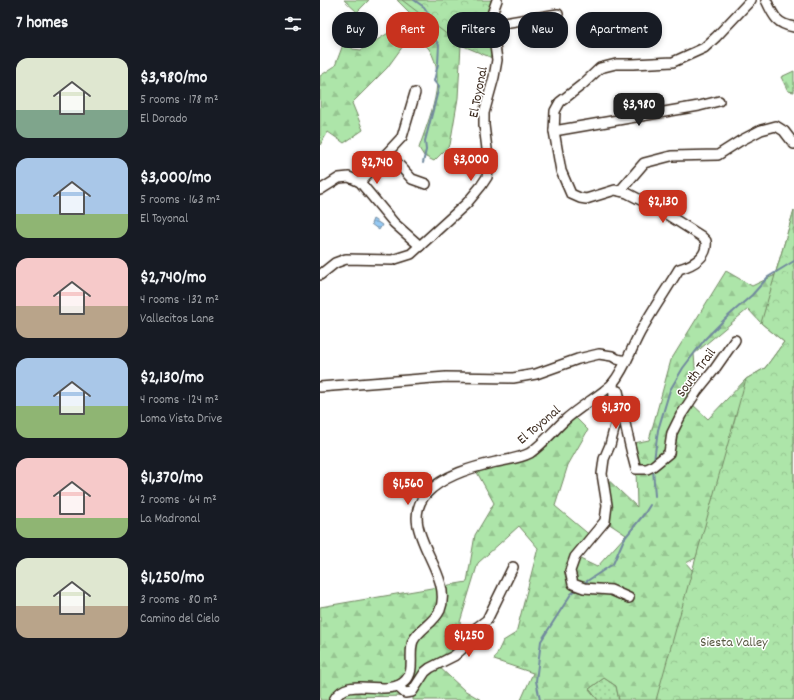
<!DOCTYPE html>
<meta charset="utf-8">
<style>
:root{--surface:#171b24;--page:#242831;--text:#f1f3f6;--muted:#9ea1a6;--accent:#c8321e}
body{margin:0;font-family:Dekko,sans-serif;background:var(--page);color:var(--text);height:100vh;display:flex;flex-direction:column;font-size:15px;white-space:nowrap}
*{box-sizing:border-box;margin:0}
p{font-size:13px;color:var(--muted)}
.icon{flex:none;width:22px;height:22px;fill:none;stroke:currentColor;stroke-width:2;stroke-linecap:round;stroke-linejoin:round}
.map{position:relative;flex:1;overflow:hidden}
.side{display:flex;flex-direction:column;background:var(--surface);width:320px}
.side>*{flex:none}
.top-card{position:absolute;left:12px;top:12px;width:380px;height:36px;display:flex;gap:8px}
.price{position:absolute;translate:-50% -34px;padding:0 9px;border-radius:8px;background:var(--accent);color:#fff;font-size:13px;line-height:26px;filter:drop-shadow(0 1px 2px #0008)}
.price::after{content:'';position:absolute;left:50%;top:24px;width:12px;height:9px;margin-left:-6px;background:inherit;clip-path:polygon(0 0,100% 0,50% 100%)}
.price.current{background:#222;color:#fff}
ul{padding:0;list-style:none}
li{display:flex;align-items:center;gap:12px;height:100px;padding:0 16px}
li span{display:grid;place-items:center;flex:none;width:112px;height:80px;border-radius:12px;color:#555}
li>.icon{margin-inline-start:auto}
span .icon{width:48px;height:48px;fill:#fffc;stroke-width:1}
li b{font-size:17px}
h2{display:flex;justify-content:space-between;align-items:center;height:48px;padding:0 16px;font-size:17px}
.chip{padding:0 14px;border-radius:16px;background:var(--surface);box-shadow:0 2px 6px #0003;font-size:14px;line-height:36px}
.chip.current{background:var(--accent);color:#fff}
main{display:flex;flex:1;min-height:0}
.map>svg:first-child{display:block}
</style>
<main>
<section class="side">
<h2>7 homes<svg class="icon" aria-label="filters" viewBox="0 0 24 24"><path d="M4 7h16M4 17h16"/><circle cx="9" cy="7" r="2"/><circle cx="15" cy="17" r="2"/></svg></h2>
<ul>
<li><span style="background:linear-gradient(#dfe7d0 65%,#7fa58c 0)"><svg class="icon" aria-label="home" viewBox="0 0 24 24"><path d="M3 11l9-7 9 7M6 9v11h12V9"/></svg></span><div><b>$3,980/mo</b><p>5 rooms · 178 m²</p><p>El Dorado</p></div></li>
<li><span style="background:linear-gradient(#a9c7e8 70%,#8fb573 0)"><svg class="icon" aria-label="home" viewBox="0 0 24 24"><path d="M3 11l9-7 9 7M6 9v11h12V9"/></svg></span><div><b>$3,000/mo</b><p>5 rooms · 163 m²</p><p>El Toyonal</p></div></li>
<li><span style="background:linear-gradient(#f6c9c9 60%,#b9a48a 0)"><svg class="icon" aria-label="home" viewBox="0 0 24 24"><path d="M3 11l9-7 9 7M6 9v11h12V9"/></svg></span><div><b>$2,740/mo</b><p>4 rooms · 132 m²</p><p>Vallecitos Lane</p></div></li>
<li><span style="background:linear-gradient(#a9c7e8 60%,#8fb573 0)"><svg class="icon" aria-label="home" viewBox="0 0 24 24"><path d="M3 11l9-7 9 7M6 9v11h12V9"/></svg></span><div><b>$2,130/mo</b><p>4 rooms · 124 m²</p><p>Loma Vista Drive</p></div></li>
<li><span style="background:linear-gradient(#f6c9c9 75%,#8fb573 0)"><svg class="icon" aria-label="home" viewBox="0 0 24 24"><path d="M3 11l9-7 9 7M6 9v11h12V9"/></svg></span><div><b>$1,370/mo</b><p>2 rooms · 64 m²</p><p>La Madronal</p></div></li>
<li><span style="background:linear-gradient(#dfe7d0 60%,#b9a48a 0)"><svg class="icon" aria-label="home" viewBox="0 0 24 24"><path d="M3 11l9-7 9 7M6 9v11h12V9"/></svg></span><div><b>$1,250/mo</b><p>3 rooms · 80 m²</p><p>Camino del Cielo</p></div></li>
</ul>
</section>
<div class="map">
<svg width="474" height="700" viewBox="0 0 474 700">
<defs>
<pattern id="grass-dots" width="8" height="8" patternUnits="userSpaceOnUse"><rect width="8" height="8" fill="#ade5a9"/><path d="M2 2h.1M6 6h.1" fill="none" stroke="#96c591" stroke-width="1.8" stroke-linecap="round"/></pattern>
<pattern id="forest-firs" width="22" height="20" patternUnits="userSpaceOnUse"><rect width="22" height="20" fill="#ade5a9"/><path d="M5 1l3.5 6h-7zM16 11l3.5 6h-7z" fill="#96c591"/></pattern>
<pattern id="park-crowns" width="20" height="18" patternUnits="userSpaceOnUse"><rect width="20" height="18" fill="#ade5a9"/><path d="M2 6a3 3 0 1 1 6 0M12 15a3 3 0 1 1 6 0" fill="none" stroke="#96c591"/></pattern>
<pattern id="water-rules" width="6" height="5" patternUnits="userSpaceOnUse"><rect width="6" height="5" fill="#95c9f3"/><path d="M0 2.5h6" fill="none" stroke="#81add0"/></pattern>
</defs>
<rect width="100%" height="100%" fill="#fff"/>
<filter id="ink" filterUnits="userSpaceOnUse"><feTurbulence type="fractalNoise" baseFrequency=".025" numOctaves="2"/><feDisplacementMap in="SourceGraphic" scale="8" xChannelSelector="R" yChannelSelector="G"/><feConvolveMatrix kernelMatrix="1 2 1 2 8 2 1 2 1" color-interpolation-filters="sRGB"/></filter>
<g filter="url(#ink)">
<polygon fill="url(#grass-dots)" stroke="#748864" points="284,678 296,686 299,700 278,700 269,689"/>
<g fill="url(#forest-firs)" stroke="#748864" fill-rule="evenodd">
<polygon points="24,0 49,0 37,12"/>
<path d="M77 0H105L129 28 141 45 138 98 130 145 114 161 104 156 99 148C109 118 128 78 109 49 105 43 96 39 91 35L67 68 32 103 43 130 24 143 8 132 0 145V76L15 66 24 42 33 49 41 50 94 17Z"/>
<polygon points="474,71 474,92 468,91 461,77"/>
<path d="M474 210V507L366 563 372 570 385 594 455 700H299L296 686 284 678 269 689 278 700H201L213 673 174 660 183 641 196 633 218 548 199 526 158 563 140 622 146 638 136 656 117 665 144 690 161 700H93V696L23 697 21 700H0V607L147 582 155 535 174 503 154 467 206 455 252 414 268 430 248 465 235 506 272 537 256 557 277 567 306 535 285 521 282 474 317 507 316 469 309 444 329 440 351 360 406 271 432 286 455 275ZM428 309 441 323 464 342 445 368 426 379 388 419 370 402 377 391 374 354Z"/>
</g>
<g fill="url(#park-crowns)" stroke="#748864">
<polygon points="82,0 177,0 171,17 177,60 141,45"/>
<polygon points="474,210 474,700 336,700 426,379 445,368 464,342 441,323"/>
</g>
<polygon fill="url(#water-rules)" stroke="#71899e" points="53,219 62,225 59,230 51,224"/>
<g fill="none" stroke-linecap="round" stroke-linejoin="round">
<g stroke="#71899e" stroke-width="2">
<polyline points="94,0 104,7 110,16 115,27 115,39 119,45 118,64 114,81 119,87 105,141 106,150 103,163"/>
<polyline points="334,461 338,430 350,390 363,368 385,339 406,318 432,295 448,277 474,261"/>
<polyline points="333,469 335,496"/>
<polyline points="264,583 293,564 304,539 325,513 330,505"/>
<polyline points="220,700 216,681 221,641 251,594 256,590"/>
</g>
<g stroke="#3b2a1e" stroke-width="12">
<g id="minor">
<path d="M446 0C453 15 456 24 474 27"/>
<polyline points="172,25 238,14"/>
<polyline points="234,131 379,106 399,101"/>
<polyline points="68,153 92,179 106,184"/>
<polyline points="40,182 82,137 95,93"/>
<polyline points="0,190 19,178 29,177 40,182 74,223 100,246"/>
<polyline points="300,191 324,163 351,156 398,155 420,141 441,130 456,126 464,131 474,144"/>
<polyline points="0,275 15,263 26,259 72,260 91,254 147,203 161,186 167,177 169,165 164,125 164,113 174,77 177,60 171,17 177,0"/>
<polyline points="293,383 296,422 290,445 284,459 282,474 287,505 285,521 255,557 250,571 253,584 264,588 291,590 309,598"/>
<polyline points="0,387 126,377 193,378 216,374 258,359 279,354 292,356 297,359 306,361"/>
<path d="M298 391C304 418 309 444 316 469H327L333 466 349 453 352 433 361 415 377 391 394 370 415 340"/>
<polyline points="77,686 85,693 92,692 105,672 110,668 134,656 142,649 156,628 167,620 193,567"/>
<path d="M14 700C28 673 67 699 85 681 96 671 88 654 93 641 99 629 114 623 120 610 135 572 74 528 107 493 124 475 153 467 176 462 187 460 201 458 210 453 223 444 234 430 245 420 257 409 271 401 284 391 287 388 291 386 293 383 306 367 312 346 322 329 333 309 347 289 359 269 373 265 388 257 386 241L381 236 340 210 307 193 295 190 266 199 260 198 251 194 241 171 234 131 235 111 240 102 263 84 280 68 296 64H313L353 62 384 48 396 37 431 0"/>
</g>
</g>
<use href="#minor" stroke="#fff" stroke-width="9"/>
</g>
</g>
<g text-anchor="middle" stroke-width="3" stroke-linejoin="round" paint-order="stroke">
<g font-size="14" fill="#3b2a1e" stroke="#fff">
<text transform="translate(157 92) rotate(-79)" y="5">El Toyonal</text>
<text transform="translate(375 372) rotate(-54)" y="5">South Trail</text>
<text transform="translate(218 424) rotate(-40)" y="5">El Toyonal</text>
</g>
<g font-size="14" fill="#585941" stroke="#fff">
<text x="414" y="646">Siesta Valley</text>
</g>
</g>
</svg>
<b class="price current" style="left:319px;top:127px">$3,980</b>
<b class="price" style="left:151px;top:182px">$3,000</b>
<b class="price" style="left:57px;top:185px">$2,740</b>
<b class="price" style="left:343px;top:224px">$2,130</b>
<b class="price" style="left:296px;top:430px">$1,370</b>
<b class="price" style="left:88px;top:506px">$1,560</b>
<b class="price" style="left:149px;top:658px">$1,250</b>
<div class="top-card">
<a class="chip">Buy</a>
<a class="chip current">Rent</a>
<a class="chip">Filters</a>
<a class="chip">New</a>
<a class="chip">Apartment</a>
</div>
</div>
</main>
